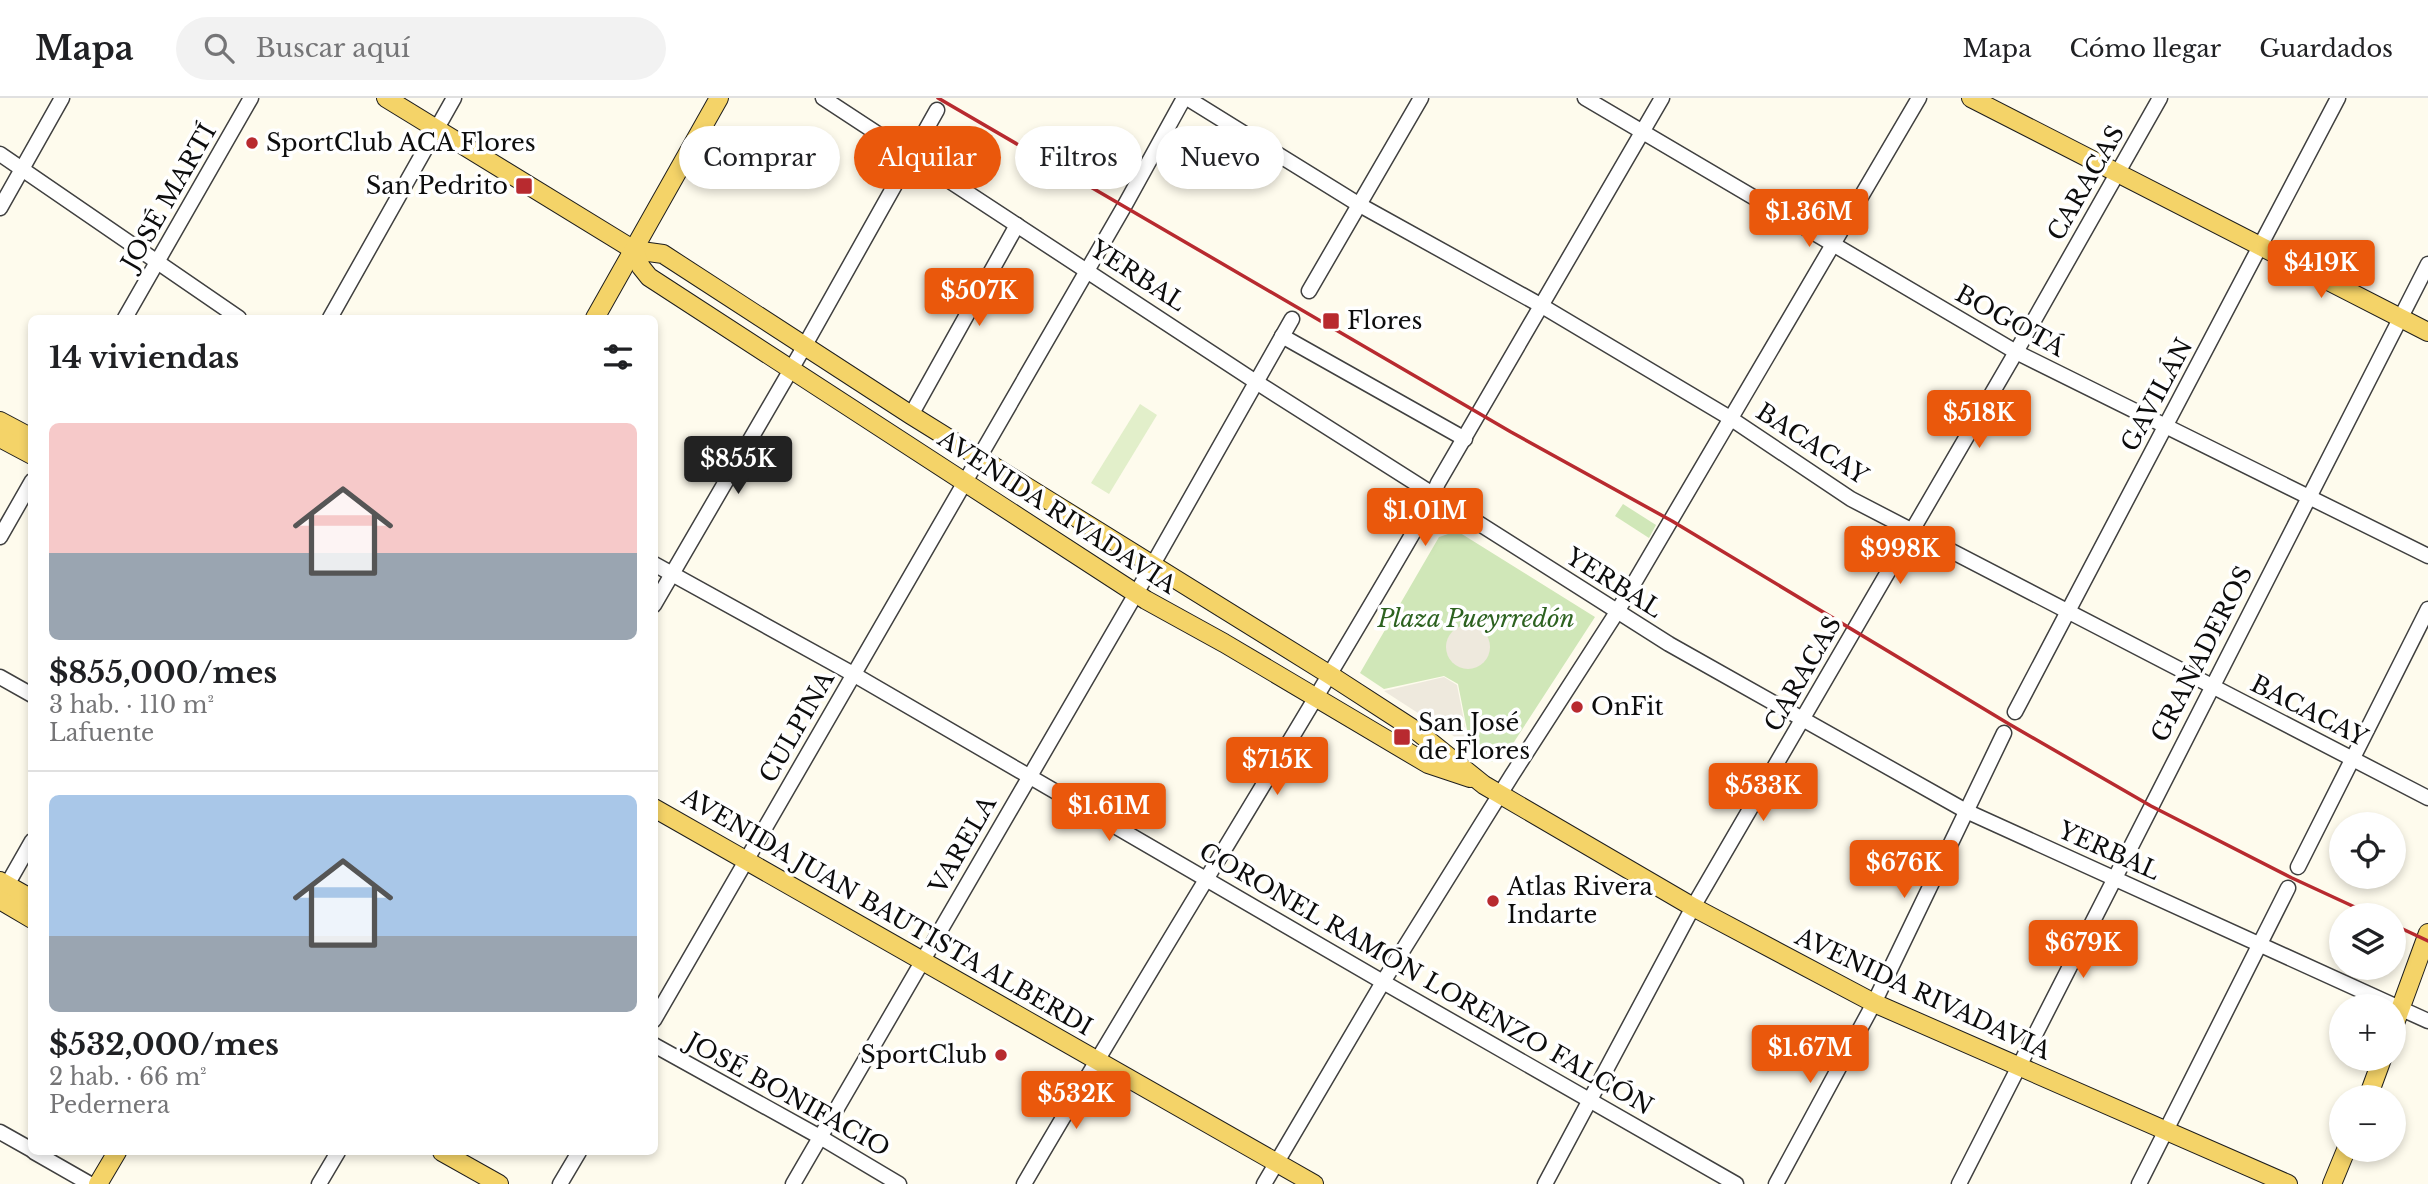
<!DOCTYPE html>
<html lang="es">
<meta charset="utf-8">
<style>
:root{--surface:#fff;--page:#f2f2f2;--text:#202124;--muted:#757577;--line:#e0e0e0;--accent:#ea580c}
body{margin:0;font-family:"Libre Baskerville",serif;background:var(--page);color:var(--text);height:100vh;display:flex;flex-direction:column;font-size:26px;white-space:nowrap}
*{box-sizing:border-box;margin:0}
p{font-size:23px;color:var(--muted)}
.icon{flex:none;width:38px;height:38px;fill:none;stroke:currentColor;stroke-width:2;stroke-linecap:round;stroke-linejoin:round}
.map{position:relative;flex:1;overflow:hidden}
.side{position:absolute;left:28px;top:217px;width:630px;height:840px;display:flex;flex-direction:column;background:var(--surface);border-radius:10px;box-shadow:0 4px 10px #0003}
.side>*{flex:none}
.guide{position:absolute;left:679px;top:28px;width:665px;height:63px;display:flex;gap:14px}
.tools{position:absolute;left:2329px;top:714px;display:grid;gap:14px}
.tools a{display:grid;place-items:center;width:77px;height:77px;border-radius:50%;background:var(--surface);box-shadow:0 4px 10px #0003;font-size:35px}
.price{position:absolute;translate:-50% -60px;padding:0 16px;border-radius:7px;background:var(--accent);color:#fff;font-size:23px;line-height:46px;filter:drop-shadow(0 2px 4px #0008)}
.price::after{content:'';position:absolute;left:50%;top:42px;width:21px;height:16px;margin-left:-10px;background:inherit;clip-path:polygon(0 0,100% 0,50% 100%)}
.price.on{background:#222;color:#fff}
ul{padding:0;list-style:none}
li{display:grid;align-content:center;gap:14px;height:371px;padding:0 21px}
li+li{border-top:2px solid var(--line)}
li span{display:grid;place-items:center;height:217px;border-radius:10px;color:#555}
li>.icon{margin-inline-start:auto}
span .icon{width:126px;height:126px;fill:#fffc;stroke-width:1}
li b{font-size:30px}
h2{display:flex;justify-content:space-between;align-items:center;height:84px;padding:0 21px;font-size:30px}
.tag{padding:0 24px;border-radius:32px;background:var(--surface);box-shadow:0 4px 10px #0003;font-size:24px;line-height:63px}
.tag.on{background:var(--accent);color:#fff}
header{display:flex;align-items:center;gap:42px;box-sizing:border-box;height:98px;padding:0 35px;background:var(--surface);border-bottom:2px solid var(--line)}
header strong{font-size:33px}
nav{display:flex;gap:38px;margin-inline-start:auto;font-size:24px}
.search{width:490px;height:63px;background:var(--page);display:flex;align-items:center;gap:18px;box-sizing:border-box;padding:0 24px;border-radius:38px;color:var(--muted);font-size:26px}
.map>svg:first-child{display:block}
</style>
<header>
<strong>Mapa</strong>
<div class="search"><svg class="icon" aria-label="search" viewBox="0 0 24 24"><circle cx="10" cy="10" r="6"/><path d="M15 15l6 6"/></svg>Buscar aquí</div>
<nav><a>Mapa</a><a>Cómo llegar</a><a>Guardados</a></nav>
</header>
<div class="map">
<svg width="2428" height="1086" viewBox="0 0 2428 1086">
<rect width="100%" height="100%" fill="#fefbed"/>
<g fill="#d0e7b8">
<polygon points="1623,406 1656,427 1649,440 1615,418"/>
<path d="M1457 433 1595 519 1503 661C1490 668 1482 659 1471 652L1458 586 1444 578 1384 591 1360 575 1439 439Z"/>
</g>
<polygon fill="#e2efca" points="1140,306 1157,317 1109,396 1091,385"/>
<g fill="#eee9dd">
<circle cx="1468" cy="549" r="22"/>
<polygon points="1444,579 1457,587 1469,648 1384,593"/>
</g>
<g fill="none" stroke-linecap="round" stroke-linejoin="round">
<g stroke="#404040" stroke-width="17">
<g id="minor">
<polyline points="823,0 1256,284 1669,546 1966,713 2428,923"/>
<polyline points="1187,0 1358,106 1542,208 1730,320 1851,401 2428,700"/>
<polyline points="1585,0 2016,254 2428,458"/>
<polyline points="0,56 239,220"/>
<polyline points="0,110 62,0"/>
<polyline points="1309,193 1421,0"/>
<polyline points="125,220 251,0"/>
<polyline points="330,220 454,0"/>
<polyline points="1282,238 1465,341"/>
<polyline points="911,317 1017,127"/>
<polyline points="0,439 32,383"/>
<polyline points="654,466 853,576 1383,884 1736,1086"/>
<polyline points="654,507 800,256 937,12"/>
<polyline points="0,579 32,597"/>
<polyline points="2015,614 2338,0"/>
<polyline points="2298,769 2428,511"/>
<polyline points="3,794 32,743"/>
<polyline points="654,922 1125,107 1184,0"/>
<polyline points="654,947 820,1039 899,1086"/>
<polyline points="0,1034 32,1052"/>
<polyline points="34,1054 90,1086"/>
<polyline points="319,1086 338,1054"/>
<polyline points="560,1086 579,1054"/>
<polyline points="793,1086 1152,468 1292,221"/>
<path d="M1024 1086C1156 860 1296 638 1427 411L1438 385 1662 0"/>
<polyline points="1264,1086 1383,884 1512,677 1617,514 1919,0"/>
<polyline points="1545,1086 1693,809 2016,254 2160,0"/>
<polyline points="1776,1086 1874,905 2004,635"/>
<polyline points="1959,1086 2428,166"/>
<polyline points="2139,1086 2288,790"/>
</g>
</g>
<g stroke="#1e1e1e" stroke-width="20">
<g id="major">
<polyline points="386,0 634,152 663,156 911,317 1330,577 1418,634 1484,687 1693,809 1874,905 2288,1086"/>
<polyline points="1971,0 2428,234"/>
<polyline points="634,152 641,169 649,179 1146,502 1224,545 1428,666 1470,680"/>
<polyline points="595,220 719,0"/>
<polyline points="0,323 32,340"/>
<polyline points="0,340 32,357"/>
<polyline points="654,710 1314,1086"/>
<polyline points="0,783 32,801"/>
<polyline points="0,802 32,821"/>
<polyline points="2394,928 2428,835"/>
<polyline points="2368,999 2382,961"/>
<polyline points="442,1054 499,1086"/>
<polyline points="98,1086 117,1054"/>
<polyline points="2332,1086 2346,1052"/>
</g>
</g>
<use href="#minor" stroke="#fff" stroke-width="14"/>
<use href="#major" stroke="#f4d368" stroke-width="18"/>
<g stroke="#b82a2f" stroke-width="3.5">
<polyline points="938,0 1511,334 1672,423 2009,626 2151,708 2292,780 2372,817"/>
<polyline points="2394,827 2428,843"/>
</g>
</g>
<g fill="#b82a2f" stroke="#fff" stroke-width="2.5">
<circle cx="252" cy="45" r="7"/>
<rect x="515" y="79" width="18" height="18" rx="3.5"/>
<rect x="1322" y="214" width="18" height="18" rx="3.5"/>
<circle cx="1577" cy="609" r="7"/>
<rect x="1393" y="630" width="18" height="18" rx="3.5"/>
<circle cx="1493" cy="803" r="7"/>
<circle cx="1001" cy="957" r="7"/>
</g>
<g text-anchor="middle" stroke-width="7" stroke-linejoin="round" paint-order="stroke">
<g font-size="24" fill="#0d0d0d" stroke="#fff" text-anchor="start">
<text x="266" y="53">SportClub ACA Flores</text>
<text x="508" y="96" text-anchor="end">San Pedrito</text>
<text x="1347" y="231">Flores</text>
<text x="1591" y="617">OnFit</text>
<text x="1418" y="633">San José<tspan x="1418" dy="28">de Flores</tspan></text>
<text x="1507" y="797">Atlas Rivera<tspan x="1507" dy="28">Indarte</tspan></text>
<text x="987" y="965" text-anchor="end">SportClub</text>
</g>
<g font-size="24" fill="#0d0d0d" stroke="#fff">
<text transform="translate(2086 85) rotate(-60)" y="8">CARACAS</text>
<text transform="translate(169 99) rotate(-60)" y="8">JOSÉ MARTÍ</text>
<text transform="translate(1138 178) rotate(33)" y="8">YERBAL</text>
<text transform="translate(2010 223) rotate(29)" y="8">BOGOTÁ</text>
<text transform="translate(2157 297) rotate(-62)" y="8">GAVILÁN</text>
<text transform="translate(1812 346) rotate(33)" y="8">BACACAY</text>
<text transform="translate(1057 414) rotate(33)" y="8">AVENIDA RIVADAVIA</text>
<text transform="translate(1614 485) rotate(32)" y="8">YERBAL</text>
<text transform="translate(2202 556) rotate(-63)" y="8">GRANADEROS</text>
<text transform="translate(1803 576) rotate(-60)" y="8">CARACAS</text>
<text transform="translate(2309 613) rotate(27)" y="8">BACACAY</text>
<text transform="translate(797 629) rotate(-60)" y="8">CULPINA</text>
<text transform="translate(963 747) rotate(-60)" y="8">VARELA</text>
<text transform="translate(2109 753) rotate(24)" y="8">YERBAL</text>
<text transform="translate(887 814) rotate(30)" y="8">AVENIDA JUAN BAUTISTA ALBERDI</text>
<text transform="translate(1426 881) rotate(30)" y="8">CORONEL RAMÓN LORENZO FALCÓN</text>
<text transform="translate(1923 896) rotate(25)" y="8">AVENIDA RIVADAVIA</text>
<text transform="translate(788 997) rotate(29)" y="8">JOSÉ BONIFACIO</text>
</g>
<g font-size="24" font-style="italic" fill="#2d6220" stroke="#fff">
<text x="1476" y="529">Plaza Pueyrredón</text>
</g>
</g>
</svg>
<div class="tools">
<a><svg class="icon" aria-label="locate" viewBox="0 0 24 24"><circle cx="12" cy="12" r="6"/><path d="M12 2v4M12 18v4M2 12h4M18 12h4"/></svg></a>
<a><svg class="icon" aria-label="layers" viewBox="0 0 24 24"><path d="M12 4l9 5-9 5-9-5zM3 14l9 5 9-5"/></svg></a>
<a>+</a>
<a>−</a>
</div>
<b class="price" style="left:1809px;top:151px">$1.36M</b>
<b class="price" style="left:2321px;top:202px">$419K</b>
<b class="price" style="left:979px;top:230px">$507K</b>
<b class="price" style="left:1979px;top:352px">$518K</b>
<b class="price on" style="left:738px;top:398px">$855K</b>
<b class="price" style="left:1425px;top:450px">$1.01M</b>
<b class="price" style="left:1900px;top:488px">$998K</b>
<b class="price" style="left:1277px;top:699px">$715K</b>
<b class="price" style="left:1763px;top:725px">$533K</b>
<b class="price" style="left:1109px;top:745px">$1.61M</b>
<b class="price" style="left:1904px;top:802px">$676K</b>
<b class="price" style="left:2083px;top:882px">$679K</b>
<b class="price" style="left:1810px;top:987px">$1.67M</b>
<b class="price" style="left:1076px;top:1033px">$532K</b>
<div class="guide">
<a class="tag">Comprar</a>
<a class="tag on">Alquilar</a>
<a class="tag">Filtros</a>
<a class="tag">Nuevo</a>
</div>
<section class="side">
<h2>14 viviendas<svg class="icon" aria-label="filters" viewBox="0 0 24 24"><path d="M4 7h16M4 17h16"/><circle cx="9" cy="7" r="2"/><circle cx="15" cy="17" r="2"/></svg></h2>
<ul>
<li><span style="background:linear-gradient(#f6c9c9 60%,#9aa5b1 0)"><svg class="icon" aria-label="home" viewBox="0 0 24 24"><path d="M3 11l9-7 9 7M6 9v11h12V9"/></svg></span><div><b>$855,000/mes</b><p>3 hab. · 110 m²</p><p>Lafuente</p></div></li>
<li><span style="background:linear-gradient(#a9c7e8 65%,#9aa5b1 0)"><svg class="icon" aria-label="home" viewBox="0 0 24 24"><path d="M3 11l9-7 9 7M6 9v11h12V9"/></svg></span><div><b>$532,000/mes</b><p>2 hab. · 66 m²</p><p>Pedernera</p></div></li>
</ul>
</section>
</div>
